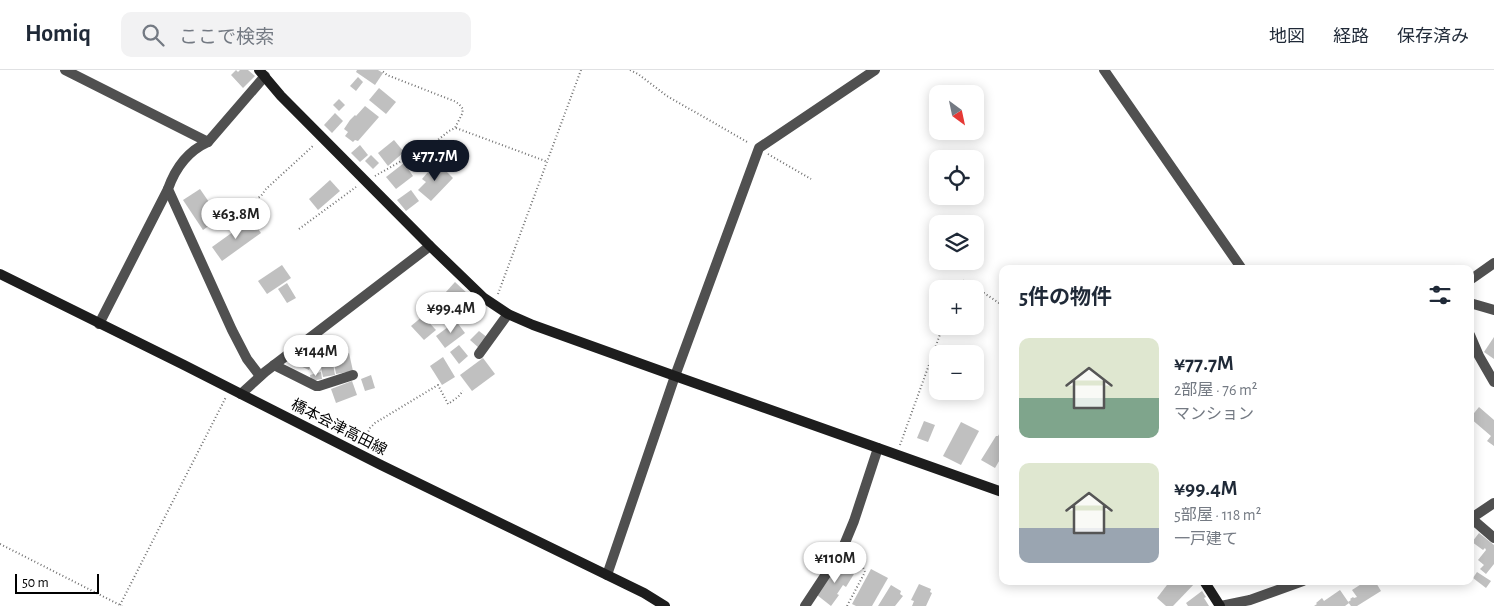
<!DOCTYPE html>
<html lang="ja">
<meta charset="utf-8">
<style>
:root{--surface:#fff;--page:#f2f2f3;--text:#1f2937;--muted:#747a83;--line:#e0e1e3;--accent:#111827}
body{margin:0;font-family:"Alegreya Sans","Noto Sans JP",sans-serif;background:var(--page);color:var(--text);height:100vh;display:flex;flex-direction:column;font-size:19px;white-space:nowrap}
*{box-sizing:border-box;margin:0}
p{font-size:16px;color:var(--muted)}
.icon{flex:none;width:28px;height:28px;fill:none;stroke:currentColor;stroke-width:2;stroke-linecap:round;stroke-linejoin:round}
.map{position:relative;flex:1;overflow:hidden}
.sheet{position:absolute;left:999px;top:195px;width:475px;height:320px;display:flex;flex-direction:column;background:var(--surface);border-radius:10px;box-shadow:0 2px 12px #0003}
.sheet>*{flex:none}
.needle{width:32px;rotate:147deg}
.controls{position:absolute;left:929px;top:15px;display:grid;gap:10px}
.controls a{display:grid;place-items:center;width:55px;height:55px;border-radius:10px;background:var(--surface);box-shadow:0 2px 12px #0003;font-size:25px}
.scale{position:absolute;left:15px;bottom:12px;width:84px;box-sizing:border-box;padding-left:5px;border:2px solid #000;border-top:0;font-size:14px;line-height:18px;white-space:nowrap;color:#000;-webkit-text-stroke:4px #fff;paint-order:stroke}
.price{position:absolute;translate:-50% -42px;padding:0 11px;border-radius:18px;background:#fff;color:#222;font-size:16px;line-height:32px;filter:drop-shadow(0 1px 2px #0008)}
.price::after{content:'';position:absolute;left:50%;top:30px;width:15px;height:11px;margin-left:-8px;background:inherit;clip-path:polygon(0 0,100% 0,50% 100%)}
.price.on{background:var(--accent);color:#fff}
ul{padding:0;list-style:none}
li{display:flex;align-items:center;gap:15px;height:125px;padding:0 20px}
li span{display:grid;place-items:center;flex:none;width:140px;height:100px;border-radius:10px;color:#555}
li>.icon{margin-inline-start:auto}
span .icon{width:60px;height:60px;fill:#fffc;stroke-width:1}
li b{font-size:21px}
h2{display:flex;justify-content:space-between;align-items:center;height:60px;padding:0 20px;font-size:21px}
header{display:flex;align-items:center;gap:30px;box-sizing:border-box;height:70px;padding:0 25px;background:var(--surface);border-bottom:1px solid var(--line)}
header strong{font-size:24px}
nav{display:flex;gap:28px;margin-inline-start:auto;font-size:18px}
.search{width:350px;height:45px;background:var(--page);display:flex;align-items:center;gap:12px;box-sizing:border-box;padding:0 18px;border-radius:10px;color:var(--muted);font-size:19px}
.map>svg:first-child{display:block}
</style>
<header>
<strong>Homiq</strong>
<div class="search"><svg class="icon" aria-label="search" viewBox="0 0 24 24"><circle cx="10" cy="10" r="6"/><path d="M15 15l6 6"/></svg>ここで検索</div>
<nav><a>地図</a><a>経路</a><a>保存済み</a></nav>
</header>
<div class="map">
<svg width="1494" height="536" viewBox="0 0 1494 536">
<rect width="100%" height="100%" fill="#fff"/>
<g fill="#c0c0c0">
<polygon points="236,0 238,2 240,0 248,0 255,6 243,18 231,5"/>
<polygon points="357,0 378,0 383,3 375,15 356,2"/>
<polygon points="358,7 363,12 356,21 350,16"/>
<polygon points="379,18 396,32 386,44 369,30"/>
<polygon points="339,29 345,35 339,41 333,35"/>
<polygon points="365,36 379,47 358,71 355,70 353,72 345,66 348,62 344,59 350,50 355,45 356,46"/>
<polygon points="335,43 343,51 332,63 324,55"/>
<polygon points="394,70 404,82 388,96 378,83"/>
<polygon points="360,75 368,85 360,92 351,83"/>
<polygon points="371,85 379,93 373,99 365,91"/>
<polygon points="404,93 413,106 396,119 386,107"/>
<polygon points="439,94 453,108 431,131 418,120 426,112 422,109 428,102 430,104"/>
<polygon points="330,110 340,121 318,140 309,129"/>
<polygon points="200,119 220,148 203,160 183,130"/>
<polygon points="411,120 419,131 406,141 397,130"/>
<polygon points="257,137 263,144 254,150 249,143"/>
<polygon points="251,149 261,163 222,191 212,177"/>
<polygon points="282,195 291,208 267,224 258,211"/>
<polygon points="455,212 468,224 458,235 445,223"/>
<polygon points="287,213 296,228 287,233 278,219"/>
<polygon points="472,231 485,243 476,253 463,240"/>
<polygon points="423,246 436,260 424,270 411,256"/>
<polygon points="456,251 465,263 445,278 436,266"/>
<polygon points="479,261 488,268 479,278 470,270"/>
<polygon points="1494,267 1494,289 1484,282"/>
<polygon points="459,275 468,286 459,294 450,282"/>
<polygon points="349,283 353,301 336,304 333,286"/>
<polygon points="302,287 312,292 309,300 298,295"/>
<polygon points="443,287 455,307 442,315 430,296"/>
<polygon points="483,288 495,304 472,321 460,305"/>
<polygon points="333,294 335,305 323,307 321,297"/>
<polygon points="321,302 322,309 311,311 310,305"/>
<polygon points="371,305 375,318 365,321 361,309"/>
<polygon points="352,311 357,325 336,333 331,319"/>
<polygon points="1479,337 1494,350 1494,376 1487,371 1491,366 1470,348"/>
<polygon points="924,351 935,355 928,372 917,368"/>
<polygon points="961,352 979,361 961,395 943,386"/>
<polygon points="1002,359 1002,386 995,398 981,390 996,366 998,366"/>
<polygon points="1479,463 1494,475 1494,494 1486,504 1480,499 1484,495 1478,490 1486,480 1485,478 1483,480 1472,472"/>
<polygon points="837,494 854,504 846,517 843,515 837,524 839,525 831,536 817,525"/>
<polygon points="871,499 888,508 872,536 856,536 852,534"/>
<polygon points="1477,502 1491,511 1486,518 1473,508"/>
<polygon points="1170,511 1197,511 1173,536 1166,536 1157,528"/>
<polygon points="1366,511 1375,511 1381,521 1357,536 1351,536 1348,532 1351,530 1350,529 1353,527 1354,528 1357,527 1352,520"/>
<polygon points="919,514 931,519 930,522 932,523 926,536 912,536 914,531 911,530"/>
<polygon points="891,515 901,521 900,524 903,526 895,536 878,536"/>
<polygon points="1340,520 1349,533 1345,536 1314,536 1317,534 1316,533 1322,528 1324,531"/>
<polygon points="1202,521 1206,527 1204,528 1209,536 1188,536 1186,533"/>
</g>
<g fill="none" stroke-linecap="round" stroke-linejoin="round">
<g stroke="#727272" stroke-width="2" stroke-dasharray="1 2.5" stroke-linecap="butt">
<polyline points="630,0 638,4 667,26 749,73"/>
<polyline points="456,58 548,92"/>
<polyline points="768,84 811,109"/>
<polyline points="375,106 408,87 424,81 449,61 455,58 462,44 463,39 459,34 454,31 387,5 381,0"/>
<polyline points="244,137 261,126 266,119 314,75"/>
<polyline points="299,159 356,117"/>
<path d="M957 219C958 214 960 210 966 211L1002 235"/>
<polyline points="498,224 581,0"/>
<polyline points="362,374 370,358 375,353 438,315 448,334 458,327 463,321"/>
<polyline points="900,375 943,256"/>
<polyline points="0,474 122,536"/>
<polyline points="120,535 226,327"/>
<polyline points="847,536 865,502 862,495 852,485"/>
</g>
<g stroke="#505050" stroke-width="10">
<polyline points="65,0 208,72 265,6"/>
<polyline points="1104,0 1242,199"/>
<path d="M208 72C188 81 175 99 168 119L232 260 247 289 260 306"/>
<polyline points="1470,210 1494,193"/>
<polyline points="1470,233 1494,240"/>
<polyline points="99,254 168,119"/>
<polyline points="1470,265 1479,286 1494,312"/>
<polyline points="479,284 508,244"/>
<polyline points="274,295 316,316 319,316 353,305"/>
<polyline points="241,324 265,302 430,176"/>
<polyline points="1471,448 1494,468"/>
<polyline points="1470,449 1494,433"/>
<polyline points="607,505 675,306 759,78 875,0"/>
<polyline points="805,536 842,480 854,451 878,378"/>
<polyline points="1221,536 1250,530 1303,511"/>
</g>
<g stroke="#1d1d1d" stroke-width="10">
<polyline points="259,0 281,26 430,176 484,228 508,244 533,255 675,306 1002,422"/>
<polyline points="0,204 184,295 381,395 644,523 665,536"/>
<polyline points="1204,511 1220,536"/>
</g>
</g>
<g text-anchor="middle" stroke-width="4" stroke-linejoin="round" paint-order="stroke">
<g font-size="15" fill="#000" stroke="#fff">
<text transform="translate(339 357) rotate(27)" y="5">橋本会津高田線</text>
</g>
</g>
</svg>
<div class="controls">
<a><svg class="needle" viewBox="-14 -14 28 28"><path d="M0-13l5 13h-10z" fill="#e53935"/><path d="M0 13l5-13h-10z" fill="#747a83"/></svg></a>
<a><svg class="icon" aria-label="locate" viewBox="0 0 24 24"><circle cx="12" cy="12" r="6"/><path d="M12 2v4M12 18v4M2 12h4M18 12h4"/></svg></a>
<a><svg class="icon" aria-label="layers" viewBox="0 0 24 24"><path d="M12 4l9 5-9 5-9-5zM3 14l9 5 9-5"/></svg></a>
<a>+</a>
<a>−</a>
</div>
<div class="scale">50 m</div>
<b class="price on" style="left:435px;top:112px">¥77.7M</b>
<b class="price" style="left:236px;top:170px">¥63.8M</b>
<b class="price" style="left:451px;top:264px">¥99.4M</b>
<b class="price" style="left:316px;top:307px">¥144M</b>
<b class="price" style="left:835px;top:514px">¥110M</b>
<section class="sheet">
<h2>5件の物件<svg class="icon" aria-label="filters" viewBox="0 0 24 24"><path d="M4 7h16M4 17h16"/><circle cx="9" cy="7" r="2"/><circle cx="15" cy="17" r="2"/></svg></h2>
<ul>
<li><span style="background:linear-gradient(#dfe7d0 60%,#7fa58c 0)"><svg class="icon" aria-label="home" viewBox="0 0 24 24"><path d="M3 11l9-7 9 7M6 9v11h12V9"/></svg></span><div><b>¥77.7M</b><p>2部屋 · 76 m²</p><p>マンション</p></div></li>
<li><span style="background:linear-gradient(#dfe7d0 65%,#9aa5b1 0)"><svg class="icon" aria-label="home" viewBox="0 0 24 24"><path d="M3 11l9-7 9 7M6 9v11h12V9"/></svg></span><div><b>¥99.4M</b><p>5部屋 · 118 m²</p><p>一戸建て</p></div></li>
</ul>
</section>
</div>
